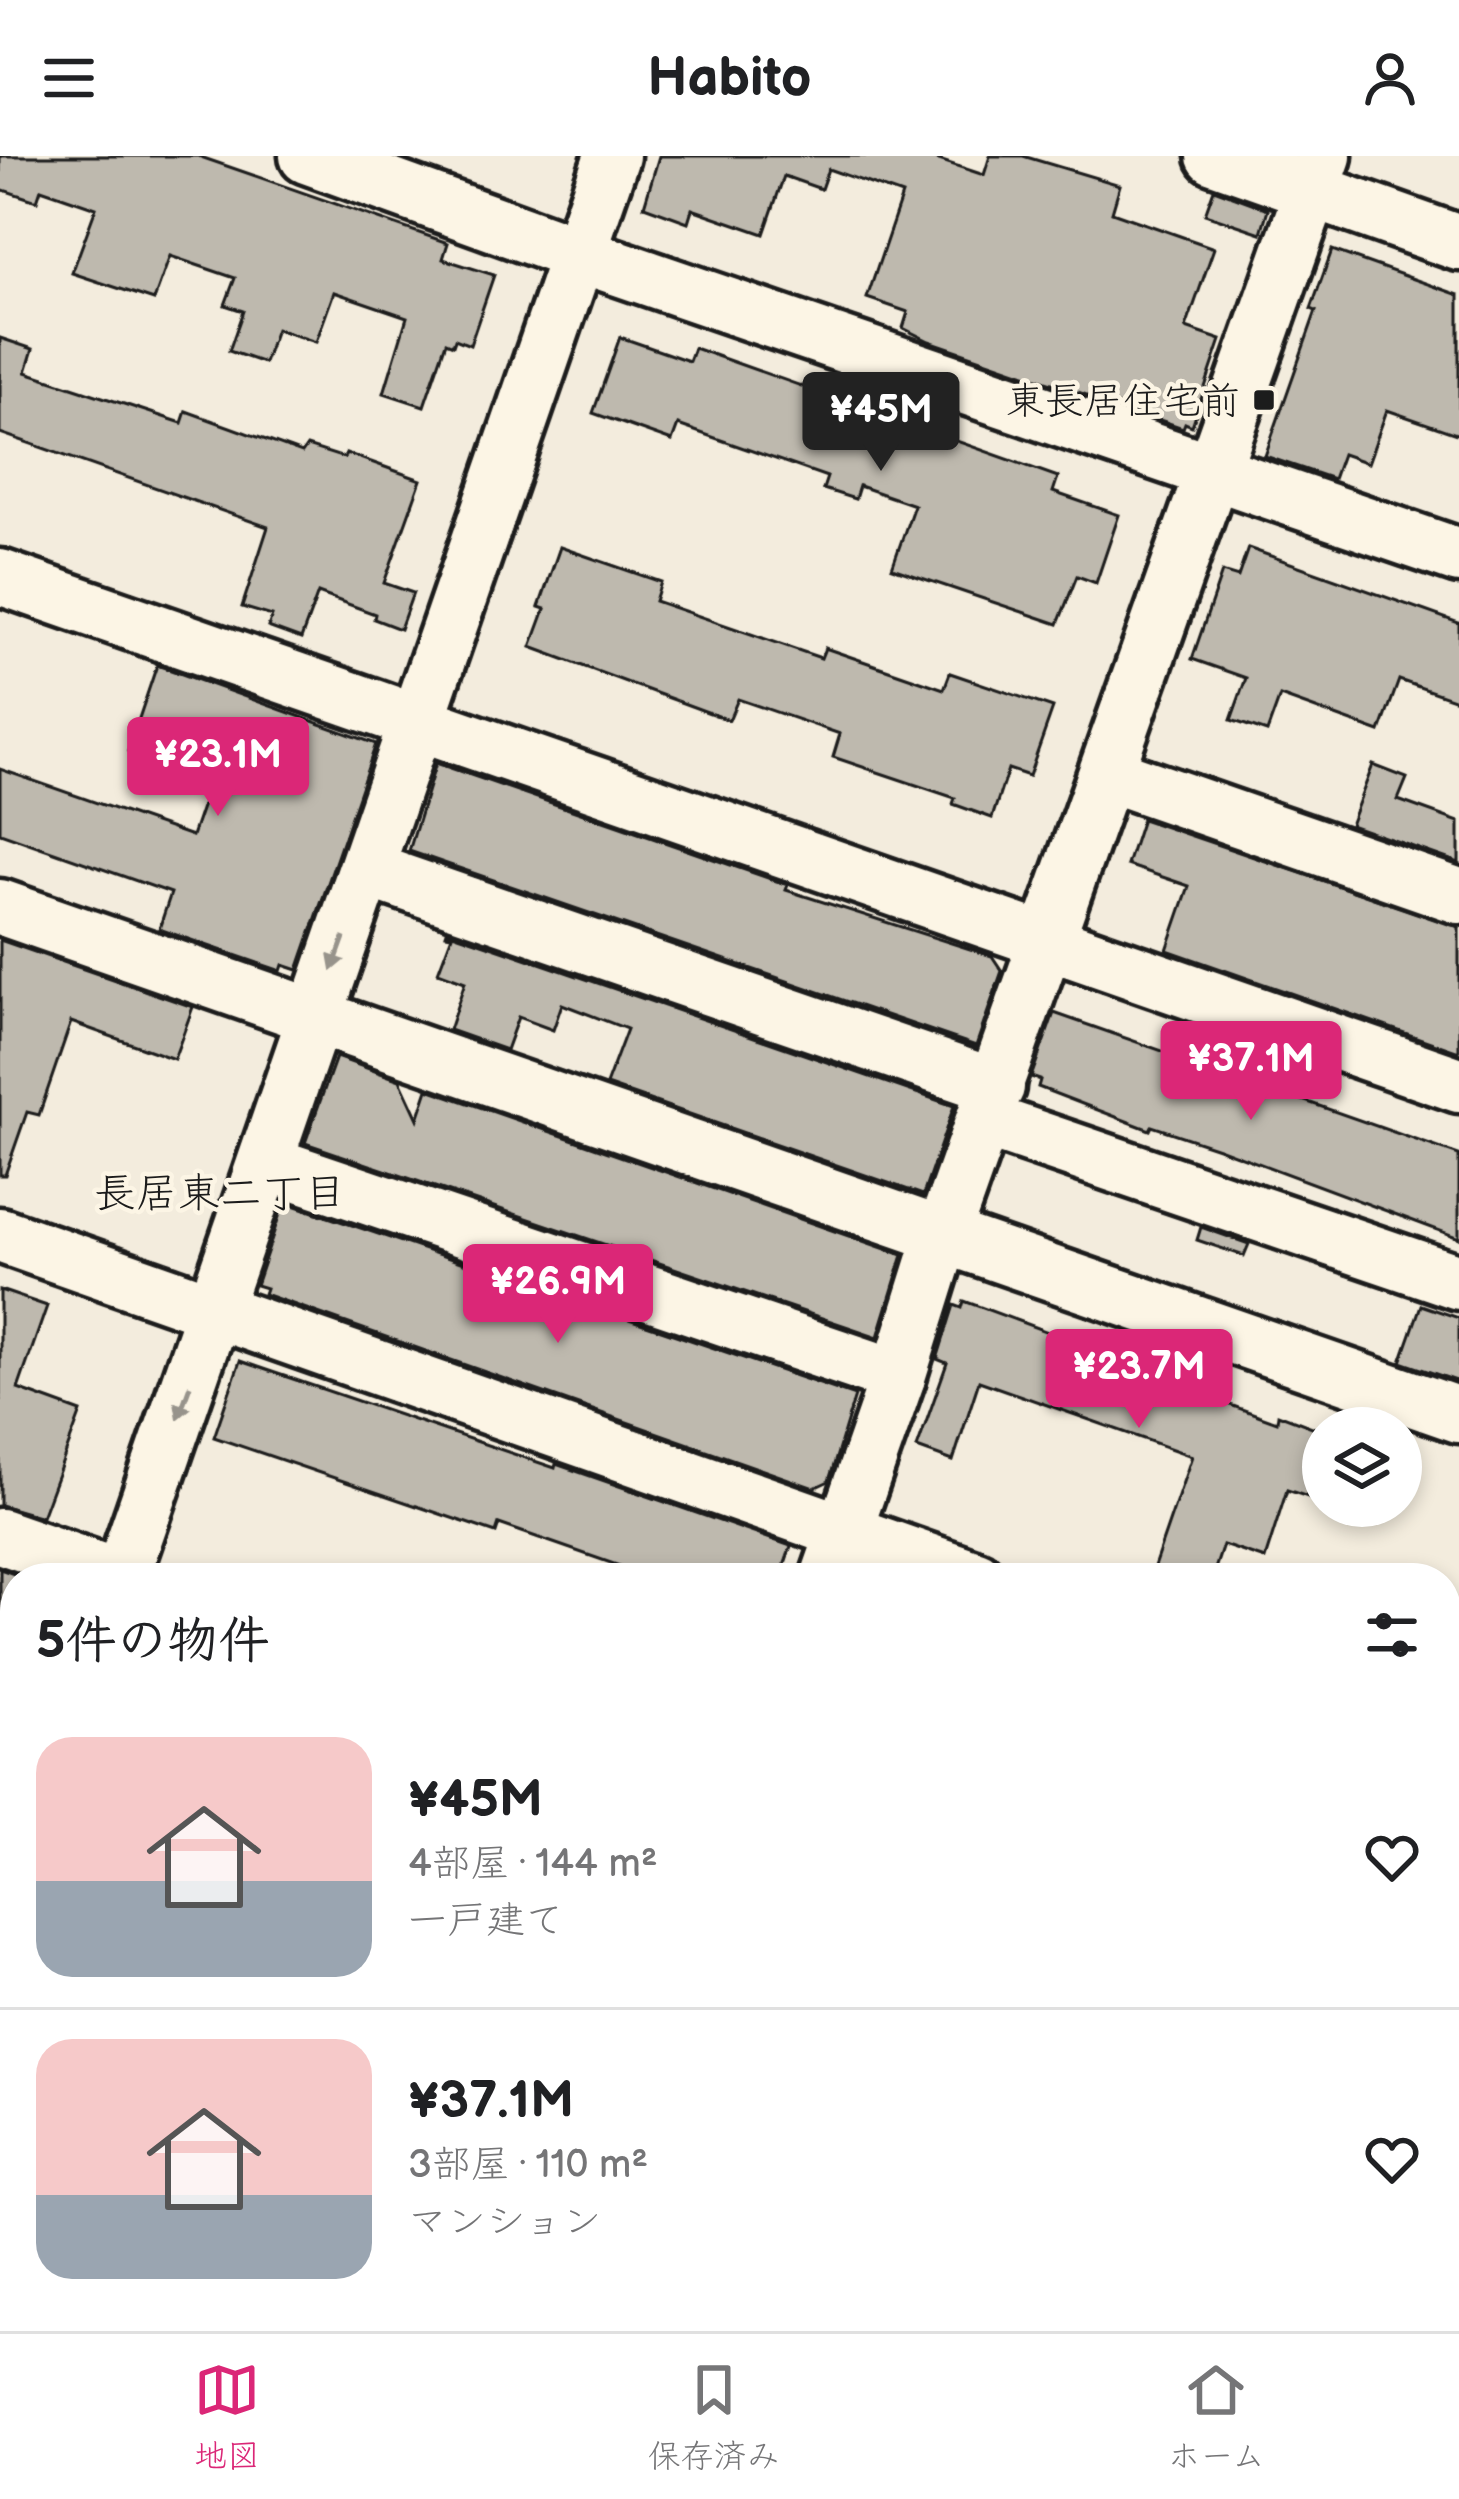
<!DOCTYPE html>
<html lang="ja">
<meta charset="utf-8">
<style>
:root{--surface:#fff;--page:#f6f6f6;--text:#202124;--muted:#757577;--line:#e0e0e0;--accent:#db2777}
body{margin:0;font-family:"Balsamiq Sans","Klee One",sans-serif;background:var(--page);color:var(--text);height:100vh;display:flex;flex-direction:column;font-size:45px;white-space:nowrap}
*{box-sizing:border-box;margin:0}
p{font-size:39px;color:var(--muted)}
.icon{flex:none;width:66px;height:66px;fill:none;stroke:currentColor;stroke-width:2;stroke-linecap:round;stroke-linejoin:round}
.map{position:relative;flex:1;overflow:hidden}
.side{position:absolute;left:0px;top:1407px;width:1461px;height:768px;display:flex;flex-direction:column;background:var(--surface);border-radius:48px 48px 0 0;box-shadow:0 6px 18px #0003}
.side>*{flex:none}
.tools{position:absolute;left:1302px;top:1251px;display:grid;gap:24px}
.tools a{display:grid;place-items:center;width:120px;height:120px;border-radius:50%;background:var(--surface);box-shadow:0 6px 18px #0003;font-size:60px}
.price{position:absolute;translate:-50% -102px;padding:0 27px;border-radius:12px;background:var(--accent);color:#fff;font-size:39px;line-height:78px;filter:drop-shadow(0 3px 6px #0008)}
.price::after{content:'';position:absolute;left:50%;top:72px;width:36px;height:27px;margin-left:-18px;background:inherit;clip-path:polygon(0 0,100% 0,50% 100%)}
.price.selected{background:#222;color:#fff}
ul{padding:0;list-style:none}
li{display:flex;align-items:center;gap:36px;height:300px;padding:0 36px}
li+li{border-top:3px solid var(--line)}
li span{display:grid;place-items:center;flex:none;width:336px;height:240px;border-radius:36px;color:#555}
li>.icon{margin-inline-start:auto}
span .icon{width:144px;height:144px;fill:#fffc;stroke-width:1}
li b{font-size:51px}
h2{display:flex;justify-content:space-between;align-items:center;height:144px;padding:0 36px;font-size:51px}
header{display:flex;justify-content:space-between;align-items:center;height:156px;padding:0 36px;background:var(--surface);font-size:54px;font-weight:600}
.menu{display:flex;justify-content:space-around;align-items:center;height:168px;border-top:3px solid var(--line);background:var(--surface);font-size:33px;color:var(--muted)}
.menu a{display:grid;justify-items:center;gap:6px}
.menu .selected{color:var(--accent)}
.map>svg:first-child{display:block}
</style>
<header><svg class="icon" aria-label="menu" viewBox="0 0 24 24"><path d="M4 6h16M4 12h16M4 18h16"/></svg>Habito<svg class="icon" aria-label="person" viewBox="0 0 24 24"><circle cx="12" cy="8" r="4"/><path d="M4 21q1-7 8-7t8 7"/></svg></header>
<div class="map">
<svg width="1459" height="2175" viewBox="0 0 1459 2175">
<rect width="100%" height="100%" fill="#f3ecdd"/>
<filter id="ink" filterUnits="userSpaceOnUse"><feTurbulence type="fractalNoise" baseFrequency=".00833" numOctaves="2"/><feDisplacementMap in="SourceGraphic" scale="24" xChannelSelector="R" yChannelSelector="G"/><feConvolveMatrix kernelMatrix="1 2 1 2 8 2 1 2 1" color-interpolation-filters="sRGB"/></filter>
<g filter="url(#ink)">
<g fill="#beb9ae" stroke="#1c1c1c" stroke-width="3">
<polygon points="0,0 198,0 448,87 443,103 494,119 470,189 455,183 453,189 446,186 424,250 384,237 407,161 334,136 316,186 276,173 264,207 229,195 243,155 225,149 235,122 170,100 154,144 72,117 96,52 41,33 37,45 0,33"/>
<polygon points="659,0 927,0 984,19 990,0 1023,0 1120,29 1112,56 1214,92 1186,172 1221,184 1192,270 1185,267 1183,272 929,185 903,172 908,156 867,142 902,39 828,13 821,33 784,20 764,78 692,53 688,66 644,50"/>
<polygon points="1214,33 1268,53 1261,77 1205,58"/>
<polygon points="1332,94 1459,139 1459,279 1387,254 1368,307 1342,298 1333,323 1265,300 1316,155 1311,153"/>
<polygon points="620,181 689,205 694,192 1058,321 1053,336 1119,359 1096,427 1077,420 1058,468 892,412 914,349 859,330 855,343 823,333 827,321 678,269 672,285 593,257"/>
<polygon points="0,182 33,193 26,216 182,267 186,255 302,297 307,290 344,302 346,297 421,324 384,427 413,437 400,473 374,463 375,458 318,437 301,483 268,471 272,460 242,451 268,371 0,277"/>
<polygon points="560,391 661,426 655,445 821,502 825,492 944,533 950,517 1053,552 1029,620 1008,613 992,662 953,648 955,642 833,601 840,578 738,543 729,564 531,491 545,453 539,451"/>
<polygon points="1248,392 1459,467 1459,545 1399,524 1380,576 1280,540 1267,576 1231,564 1246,522 1192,503 1222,416 1238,421"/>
<polygon points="157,509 376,588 298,814 283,809 281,815 159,773 171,737 0,677 0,613 192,680 212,622 128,595"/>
<polygon points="436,607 788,729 786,734 992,800 1002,815 976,890 409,695"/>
<polygon points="1373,609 1407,622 1398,644 1459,666 1459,707 1350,669"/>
<polygon points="1142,663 1459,771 1459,896 1167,794 1189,730 1127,709"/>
<polygon points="447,775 954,950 923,1039 606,929 627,873 562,848 553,874 518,861 506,894 449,874 465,826 438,816 452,779 446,778"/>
<polygon points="0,784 193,851 174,903 71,866 39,959 27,956 5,1019 0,1019"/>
<polygon points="1054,857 1459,999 1459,1082 1218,992 1152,970 1150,974 1038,931 1040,924 1031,921"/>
<polygon points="336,901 400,924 418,963 428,933 903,1099 878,1181 305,987"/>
<polygon points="284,1046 855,1240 829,1325 814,1332 264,1138 266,1132 256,1129"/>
<polygon points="1201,1071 1249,1088 1244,1100 1197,1084"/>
<polygon points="0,1134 47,1150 18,1233 81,1256 42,1361 0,1349"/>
<polygon points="964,1145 1148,1213 1147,1216 1212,1238 1211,1242 1277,1266 1278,1258 1323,1275 1323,1346 1287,1334 1265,1403 1223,1389 1212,1422 1150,1422 1192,1300 979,1225 953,1305 917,1292 947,1207 937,1203 954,1149 962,1152"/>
<polygon points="1421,1149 1459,1162 1459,1226 1401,1206"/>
<polygon points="240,1205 555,1312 556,1308 791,1390 780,1422 654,1422 499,1368 496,1377 214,1281"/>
<polygon points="0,1413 20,1420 15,1422 15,1435 3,1466 0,1465"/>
</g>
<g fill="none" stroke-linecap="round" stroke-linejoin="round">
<g stroke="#1c1c1c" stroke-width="63">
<g id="minor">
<polyline points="307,0 578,98 1459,400"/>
<polyline points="1214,0 1459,87"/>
<polyline points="0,421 1459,929"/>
<polyline points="1108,618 1459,740"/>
<polyline points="368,714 997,931"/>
<polyline points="0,751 1459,1259"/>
<polyline points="984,964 1459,1126"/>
<polyline points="267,1007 898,1221"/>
<polyline points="0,1079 976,1422"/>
<polyline points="0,1380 121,1422"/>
<polyline points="121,1422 612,0"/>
<polyline points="828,1422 898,1221 942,1080 1324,0"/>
<polyline points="1446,1585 1459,1590"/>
<polyline points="0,1761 15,1717"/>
<polyline points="1446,1886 1459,1891"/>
<polyline points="0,1995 15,2000"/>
<polyline points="1446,2146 1459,2109"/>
<polyline points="464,2160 506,2175"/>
<polyline points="1389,2160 1434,2175"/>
<polyline points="564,2175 570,2160"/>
</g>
</g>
<use href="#minor" stroke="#fcf5e5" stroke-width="54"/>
</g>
<defs><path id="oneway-solid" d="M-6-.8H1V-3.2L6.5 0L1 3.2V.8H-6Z" transform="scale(3)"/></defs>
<g fill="#97938b">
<use href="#oneway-solid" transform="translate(338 798) rotate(110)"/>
<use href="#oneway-solid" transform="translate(184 1246) rotate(110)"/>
</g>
</g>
<rect fill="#1c1c1c" stroke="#fcf5e5" stroke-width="4.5" x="1252" y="232" width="24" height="24" rx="6"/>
<g text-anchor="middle" stroke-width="9" stroke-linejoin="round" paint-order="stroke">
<g font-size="39" fill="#1c1c1c" stroke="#fcf5e5" text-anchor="end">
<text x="1240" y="258">東長居住宅前</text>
</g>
<g font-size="42" fill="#1c1c1c" stroke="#fcf5e5">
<text x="220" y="1051">長居東二丁目</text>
</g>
</g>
</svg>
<div class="tools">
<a><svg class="icon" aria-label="layers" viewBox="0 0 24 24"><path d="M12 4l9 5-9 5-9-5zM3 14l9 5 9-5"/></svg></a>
</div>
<b class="price selected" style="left:881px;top:318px">¥45M</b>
<b class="price" style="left:218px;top:663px">¥23.1M</b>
<b class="price" style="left:1251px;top:967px">¥37.1M</b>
<b class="price" style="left:558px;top:1190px">¥26.9M</b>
<b class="price" style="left:1139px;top:1275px">¥23.7M</b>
<section class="side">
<h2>5件の物件<svg class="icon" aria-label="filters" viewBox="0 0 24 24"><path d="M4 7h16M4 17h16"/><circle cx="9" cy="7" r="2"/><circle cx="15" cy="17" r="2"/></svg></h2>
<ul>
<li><span style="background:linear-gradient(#f6c9c9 60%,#9aa5b1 0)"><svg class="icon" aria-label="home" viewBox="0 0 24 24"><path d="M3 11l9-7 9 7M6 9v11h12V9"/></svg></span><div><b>¥45M</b><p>4部屋 · 144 m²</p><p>一戸建て</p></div><svg class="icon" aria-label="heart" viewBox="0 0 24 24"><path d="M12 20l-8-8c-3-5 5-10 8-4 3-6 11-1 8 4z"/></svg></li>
<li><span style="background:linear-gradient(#f6c9c9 65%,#9aa5b1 0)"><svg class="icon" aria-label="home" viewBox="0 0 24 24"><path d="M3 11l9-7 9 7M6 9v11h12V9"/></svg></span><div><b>¥37.1M</b><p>3部屋 · 110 m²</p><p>マンション</p></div><svg class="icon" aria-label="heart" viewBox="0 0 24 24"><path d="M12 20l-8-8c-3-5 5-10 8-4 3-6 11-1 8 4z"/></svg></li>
</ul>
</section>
</div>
<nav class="menu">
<a class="selected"><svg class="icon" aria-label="map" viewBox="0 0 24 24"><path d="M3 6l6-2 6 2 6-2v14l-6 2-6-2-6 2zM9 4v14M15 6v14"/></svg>地図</a>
<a><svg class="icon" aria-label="saved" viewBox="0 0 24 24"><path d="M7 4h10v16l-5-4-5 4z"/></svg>保存済み</a>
<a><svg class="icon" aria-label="home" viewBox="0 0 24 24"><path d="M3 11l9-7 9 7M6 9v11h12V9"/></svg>ホーム</a>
</nav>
